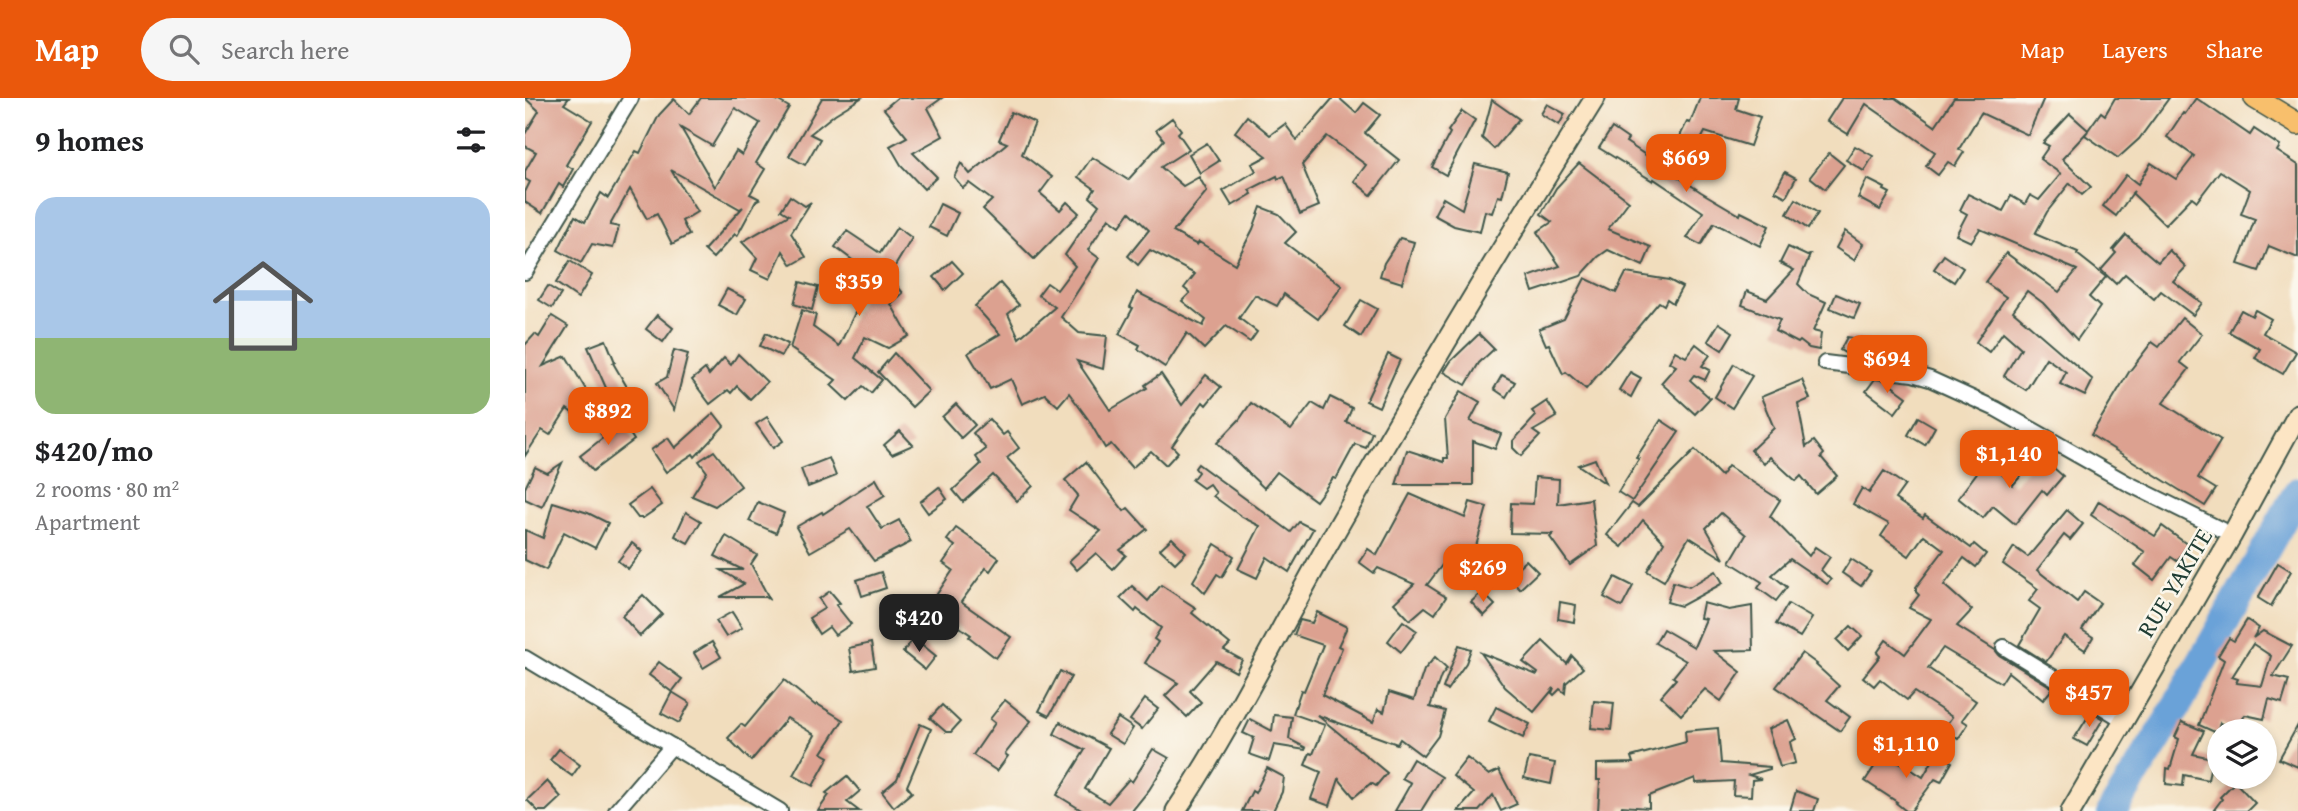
<!DOCTYPE html>
<meta charset="utf-8">
<style>
:root{--surface:#fff;--page:#f6f6f6;--text:#202124;--muted:#757577;--line:#e0e0e0;--accent:#ea580c}
body{margin:0;font-family:"Gentium Book Plus",serif;background:var(--page);color:var(--text);height:100vh;display:flex;flex-direction:column;font-size:26px;white-space:nowrap}
*{box-sizing:border-box;margin:0}
p{font-size:23px;color:var(--muted)}
.icon{flex:none;width:38px;height:38px;fill:none;stroke:currentColor;stroke-width:2;stroke-linecap:round;stroke-linejoin:round}
.map{position:relative;flex:1;overflow:hidden}
.side{display:flex;flex-direction:column;background:var(--surface);width:525px}
.side>*{flex:none}
.controls{position:absolute;left:1682px;top:621px;display:grid;gap:14px}
.controls a{display:grid;place-items:center;width:70px;height:70px;border-radius:50%;background:var(--surface);box-shadow:0 4px 10px #0003;font-size:35px}
.price{position:absolute;translate:-50% -60px;padding:0 16px;border-radius:14px;background:var(--accent);color:#fff;font-size:23px;line-height:46px;filter:drop-shadow(0 2px 4px #0008)}
.price::after{content:'';position:absolute;left:50%;top:42px;width:21px;height:16px;margin-left:-10px;background:inherit;clip-path:polygon(0 0,100% 0,50% 100%)}
.price.selected{background:#222;color:#fff}
ul{padding:0;list-style:none}
li{display:grid;align-content:center;gap:14px;height:371px;padding:0 35px}
li+li{border-top:2px solid var(--line)}
li span{display:grid;place-items:center;height:217px;border-radius:21px;color:#555}
li>.icon{margin-inline-start:auto}
span .icon{width:126px;height:126px;fill:#fffc;stroke-width:1}
li b{font-size:30px}
h2{display:flex;justify-content:space-between;align-items:center;height:84px;padding:0 35px;font-size:30px}
header{display:flex;align-items:center;gap:42px;box-sizing:border-box;height:98px;padding:0 35px;background:var(--accent);color:#fff}
header strong{font-size:33px}
nav{display:flex;gap:38px;margin-inline-start:auto;font-size:24px}
.search{width:490px;height:63px;background:var(--page);display:flex;align-items:center;gap:18px;box-sizing:border-box;padding:0 24px;border-radius:38px;color:var(--muted);font-size:26px}
main{display:flex;flex:1;min-height:0}
.map>svg:first-child{display:block}
</style>
<header>
<strong>Map</strong>
<div class="search"><svg class="icon" aria-label="search" viewBox="0 0 24 24"><circle cx="10" cy="10" r="6"/><path d="M15 15l6 6"/></svg>Search here</div>
<nav><a>Map</a><a>Layers</a><a>Share</a></nav>
</header>
<main>
<section class="side">
<h2>9 homes<svg class="icon" aria-label="filters" viewBox="0 0 24 24"><path d="M4 7h16M4 17h16"/><circle cx="9" cy="7" r="2"/><circle cx="15" cy="17" r="2"/></svg></h2>
<ul>
<li><span style="background:linear-gradient(#a9c7e8 65%,#8fb573 0)"><svg class="icon" aria-label="home" viewBox="0 0 24 24"><path d="M3 11l9-7 9 7M6 9v11h12V9"/></svg></span><div><b>$420/mo</b><p>2 rooms · 80 m²</p><p>Apartment</p></div></li>
</ul>
</section>
<div class="map">
<svg width="1773" height="713" viewBox="0 0 1773 713">
<rect width="100%" height="100%" fill="#fbf7ec"/>
<filter id="ink" filterUnits="userSpaceOnUse"><feTurbulence type="fractalNoise" baseFrequency=".0143" numOctaves="2"/><feDisplacementMap in="SourceGraphic" scale="14" xChannelSelector="R" yChannelSelector="G"/><feConvolveMatrix kernelMatrix="1 2 1 2 8 2 1 2 1" color-interpolation-filters="sRGB"/></filter>
<filter id="wash" filterUnits="userSpaceOnUse"><feTurbulence type="fractalNoise" baseFrequency=".00686" numOctaves="4" result="noise"/><feDisplacementMap in="SourceGraphic" scale="28" xChannelSelector="R" yChannelSelector="G"/><feGaussianBlur stdDeviation="1.57" result="paint"/><feColorMatrix in="noise" values="0 0 0 0 0 0 0 0 0 0 0 0 0 0 0 0 0 1.4 0 .05"/><feComposite in="paint" operator="in"/></filter>
<g filter="url(#wash)">
<rect width="100%" height="100%" fill="#f1ddbd"/>
<g fill="none" stroke-linecap="round" stroke-linejoin="round">
<polyline stroke="#6aa2d8" stroke-width="30" points="1587,713 1640,629 1773,394"/>
</g>
<g id="blocks">
<g fill="#dca190" fill-rule="evenodd">
<polygon points="0,0 44,0 39,6 67,23 41,67 48,71 38,89 34,86 17,115 0,104 0,94 5,84 0,81 0,73 11,54 0,48 0,36 14,13"/>
<path d="M176 0H248L264 9 231 65 240 71 225 96 235 101 231 103 212 138 210 136 188 160 179 152 218 109 215 111 146 72 172 114 157 123 164 137 147 146 132 116 122 121 105 91 85 127 94 129 88 150 67 146 56 165 33 152 50 118 60 124 76 95 83 100 111 53 115 55 134 17 149 1 164 16ZM210 10 235 25 217 57 211 53 190 89 156 30 187 48Z"/>
<polygon points="297,0 336,0 310,16 285,36 295,41 280,67 264,58"/>
<polygon points="372,0 417,0 403,10 418,38 388,55 412,79 399,91 376,67 365,48 382,39 359,11"/>
<polygon points="808,0 814,0 831,15 839,5 855,17 840,35 874,62 846,97 829,83 841,67 802,38 777,67 794,108 775,116 759,78 753,81 752,78 724,92 727,96 707,108 698,93 731,73 727,66 742,58 710,34 722,18 745,37 760,26 772,42"/>
<polygon points="1175,0 1214,0 1211,11 1235,19 1225,48 1180,34 1168,57 1150,48 1162,24 1165,25"/>
<polygon points="1317,0 1370,0 1410,28 1429,0 1519,0 1503,37 1456,15 1434,51 1439,54 1430,68 1423,64 1413,77 1401,68 1410,54 1341,6 1323,36 1302,23"/>
<polygon points="1590,0 1644,0 1614,41 1593,60 1560,37 1563,33 1537,61 1566,89 1557,97 1545,85 1522,114 1510,136 1553,154 1552,156 1581,179 1564,199 1575,209 1552,242 1518,205 1502,193 1488,213 1568,282 1560,298 1535,286 1541,274 1521,260 1501,292 1479,278 1496,250 1478,234 1464,254 1451,244 1481,199 1460,184 1481,155 1534,194 1552,172 1455,131 1446,144 1431,137 1442,116 1435,112 1443,96 1478,113 1486,98 1500,106 1505,97 1514,102 1536,76 1515,61 1524,48 1518,45 1545,16 1563,32 1576,14 1580,17"/>
<polygon points="1671,0 1725,37 1729,31 1755,48 1752,53 1773,67 1773,160 1744,148 1734,173 1713,166 1730,121 1716,116 1725,92 1695,73 1672,103 1667,99 1640,127 1607,95 1609,93 1591,118 1578,108 1601,77 1613,86 1626,65 1651,81 1669,58 1642,39 1658,15 1660,16"/>
<polygon points="967,2 994,21 969,51 957,40"/>
<polygon points="1022,6 1040,16 1034,27 1016,16"/>
<polygon points="937,13 950,22 921,77 907,69 925,35 923,33"/>
<polygon points="486,14 510,25 497,56 527,79 515,95 535,112 542,104 554,115 509,161 458,111 467,102 444,85 438,90 429,79 436,65 445,76 482,45 474,42"/>
<polygon points="647,20 656,32 653,35 664,51 636,69 658,88 674,79 682,93 648,134 672,147 674,144 710,166 728,131 736,109 754,116 771,134 760,145 817,188 793,221 759,196 752,208 730,197 714,220 732,234 725,244 701,228 679,251 662,235 640,269 613,251 615,247 594,236 608,210 605,209 612,194 678,228 681,222 657,203 665,195 659,190 670,176 625,152 613,167 603,158 624,132 605,114 595,128 584,120 563,152 574,160 536,219 554,235 582,238 578,271 552,263 585,312 622,290 620,287 636,276 657,307 681,277 696,289 681,307 678,304 647,348 653,354 641,367 626,353 607,370 586,346 580,350 563,321 544,295 533,308 520,296 497,306 486,281 465,291 456,274 455,275 443,255 475,236 450,208 475,185 494,207 483,216 494,240 530,209 513,197 522,185 532,192 550,168 540,157 574,107 565,99 570,91 553,79 567,59 603,82 639,42 631,32"/>
<polygon points="1087,30 1103,41 1101,44 1176,94 1215,117 1216,114 1244,128 1235,148 1189,125 1176,147 1162,140 1178,114 1129,81 1128,83 1074,50"/>
<polygon points="682,45 694,63 675,75 664,56"/>
<polygon points="1330,48 1348,58 1339,73 1321,62"/>
<polygon points="1304,55 1319,67 1300,91 1285,79"/>
<polygon points="1054,65 1104,103 1083,131 1126,149 1118,168 1083,152 1073,159 1056,178 1008,194 1003,179 1035,168 1012,134 1027,124 1016,116 1031,90"/>
<polygon points="950,66 983,74 977,99 973,98 967,115 960,113 955,134 929,128 909,117 918,100 937,111"/>
<polygon points="1260,74 1271,80 1261,99 1250,93"/>
<polygon points="1342,81 1360,90 1359,92 1365,95 1355,112 1333,100"/>
<polygon points="265,98 280,108 286,104 266,135 281,159 267,167 258,153 245,181 226,172 232,160 217,144 264,117 256,112"/>
<polygon points="1271,101 1293,115 1283,131 1262,116"/>
<polygon points="415,106 433,115 422,138 404,129"/>
<polygon points="372,129 387,140 364,178 378,195 366,206 384,238 363,250 340,239 330,260 357,282 346,295 338,288 323,303 306,287 311,282 265,250 277,212 291,217 288,229 314,248 341,192 334,186 345,175 310,149 322,133 355,155"/>
<polygon points="1320,133 1338,146 1329,162 1311,150"/>
<polygon points="1601,137 1633,164 1644,152 1661,169 1648,183 1677,205 1668,217 1636,193 1629,201 1600,176 1591,186 1576,172 1591,155 1588,152"/>
<polygon points="875,140 889,144 877,185 855,178 859,165"/>
<polygon points="1263,149 1282,158 1285,157 1273,186 1283,196 1301,204 1288,233 1296,235 1294,252 1284,250 1275,243 1273,245 1250,233 1255,222 1217,207 1222,193 1242,201 1269,172 1255,165"/>
<polygon points="1419,157 1438,170 1429,184 1409,171"/>
<polygon points="45,163 67,177 53,200 31,185"/>
<polygon points="427,163 438,175 420,192 409,179"/>
<polygon points="1101,175 1144,182 1157,189 1148,205 1142,201 1139,207 1134,204 1061,291 1041,274 1038,276 1024,246 1021,247 1014,231 1039,221 1060,180 1091,195"/>
<polygon points="275,184 293,189 287,212 269,206"/>
<polygon points="23,188 36,196 27,210 14,202"/>
<polygon points="202,191 221,201 212,217 193,207"/>
<polygon points="1311,196 1335,206 1329,220 1305,210"/>
<polygon points="836,202 852,211 836,239 820,228"/>
<polygon points="1716,212 1727,218 1730,212 1746,221 1738,235 1771,254 1758,276 1730,260 1735,251 1704,234"/>
<polygon points="132,217 148,230 138,244 121,231"/>
<polygon points="27,218 43,228 18,268 41,258 73,312 62,326 42,311 25,337 17,332 0,358 0,247 10,236 14,239"/>
<polygon points="1657,220 1677,236 1655,264 1664,271 1638,305 1696,342 1673,380 1691,391 1680,408 1566,337 1604,274 1627,244 1634,249"/>
<polygon points="1194,225 1208,234 1197,252 1183,243"/>
<polygon points="241,235 263,246 256,258 235,248"/>
<polygon points="954,236 969,251 954,265 941,287 919,274 926,263"/>
<polygon points="1322,239 1364,246 1354,262 1327,259 1315,252"/>
<polygon points="81,242 90,264 88,265 102,289 85,299 63,249"/>
<polygon points="1171,246 1185,257 1177,268 1185,272 1180,282 1169,277 1165,282 1185,300 1170,316 1136,285 1151,268 1144,264 1150,253 1161,259"/>
<polygon points="149,252 163,256 149,312 132,285 142,279"/>
<polygon points="369,255 404,293 387,309 353,274"/>
<polygon points="213,256 242,284 225,301 212,288 206,295 203,292 185,306 167,282 180,271 184,277 199,260 206,267"/>
<polygon points="863,256 875,262 854,309 841,303"/>
<polygon points="1209,266 1227,278 1207,310 1190,299"/>
<polygon points="1105,274 1116,280 1106,299 1094,292"/>
<polygon points="977,277 990,284 981,299 969,291"/>
<polygon points="1350,281 1359,282 1382,299 1370,315 1341,293"/>
<polygon points="1277,282 1285,301 1273,306 1281,349 1289,343 1299,356 1296,359 1312,378 1291,396 1276,378 1271,383 1245,359 1239,366 1226,352 1249,330 1236,299"/>
<polygon points="936,293 955,304 945,323 976,336 970,351 948,343 948,387 871,387 882,352 919,364 919,360 923,360 920,321"/>
<polygon points="805,299 827,310 821,324 847,334 841,350 830,346 811,381 808,380 791,403 752,374 739,390 692,345 714,322 726,305 766,332 787,305 799,312"/>
<polygon points="1022,303 1032,319 1008,333 1015,338 996,358 988,350 988,343 1011,318 1007,313"/>
<polygon points="431,306 450,327 436,340 417,319"/>
<polygon points="189,315 199,328 170,359 168,356 141,374 126,352 143,340 150,350"/>
<polygon points="242,319 258,343 248,350 231,326"/>
<polygon points="1393,319 1410,329 1400,347 1383,337"/>
<polygon points="464,321 478,337 482,334 494,350 482,360 508,388 492,403 468,377 438,404 428,392 456,366 451,359 461,351 448,335"/>
<polygon points="1136,322 1154,334 1107,403 1093,394 1114,361 1111,360"/>
<polygon points="98,325 109,342 68,373 55,358 79,339 76,336"/>
<polygon points="375,333 388,347 367,356 359,347"/>
<polygon points="1170,352 1196,378 1203,368 1255,402 1245,418 1284,458 1290,449 1305,459 1296,472 1306,482 1302,486 1265,461 1247,477 1262,489 1251,503 1233,490 1237,484 1205,464 1221,437 1196,415 1181,430 1199,461 1164,439 1139,483 1122,473 1139,444 1118,422 1097,449 1082,437 1107,405 1113,409"/>
<polygon points="189,353 216,388 190,408 167,398 182,374 174,363"/>
<polygon points="1514,357 1538,378 1522,397 1517,392 1490,426 1468,408 1458,420 1433,400 1457,368 1460,371 1466,365 1488,387"/>
<polygon points="304,360 311,378 283,389 276,371"/>
<polygon points="1070,361 1080,385 1053,367"/>
<polygon points="561,364 599,413 603,410 622,431 595,452 601,457 588,471 571,455 552,472 544,463 576,433 544,412 553,397 540,382"/>
<polygon points="37,365 17,409 0,401 0,390 10,369 22,375"/>
<polygon points="673,366 766,434 774,424 788,431 764,474 742,459 732,480 713,471 735,428 717,419 688,398 691,395 684,386 678,390 667,382 673,374 670,370"/>
<polygon points="1359,373 1380,387 1370,401 1398,420 1400,417 1446,450 1449,446 1461,456 1451,469 1439,460 1419,487 1447,512 1432,528 1470,552 1474,557 1528,590 1518,602 1483,574 1476,585 1418,550 1403,570 1451,603 1437,622 1443,626 1433,641 1418,631 1427,619 1389,594 1382,602 1355,581 1349,588 1338,579 1355,558 1352,555 1361,542 1380,556 1406,521 1384,510 1394,497 1391,494 1391,489 1419,452 1399,437 1384,458 1356,438 1364,426 1328,406 1337,390 1344,395"/>
<polygon points="1010,379 1034,381 1033,406 1066,401 1072,448 1045,467 1025,439 1028,436 985,435 986,405 1008,406"/>
<polygon points="351,381 360,397 342,408 357,431 374,422 386,444 349,463 325,431 285,454 271,429 297,414 298,416"/>
<polygon points="414,389 422,401 403,415 395,404"/>
<polygon points="125,391 137,407 118,420 113,420 103,407"/>
<polygon points="885,396 940,420 945,404 962,409 944,473 917,467 902,487 921,499 910,516 900,509 885,522 869,505 889,486 853,470 849,475 834,464 843,451 852,457"/>
<polygon points="1574,403 1630,438 1637,428 1663,447 1652,463 1646,459 1629,482 1610,467 1620,454 1566,417"/>
<polygon points="28,404 63,415 83,425 70,450 39,434 21,472 0,462 0,432 18,440"/>
<polygon points="233,404 259,415 251,435 224,423"/>
<polygon points="1542,412 1558,426 1545,442 1539,437 1512,472 1552,504 1559,494 1575,505 1557,532 1568,539 1560,552 1539,538 1521,564 1494,547 1515,511 1504,503 1513,491 1478,466 1489,449 1503,459"/>
<polygon points="161,414 176,423 163,445 150,438"/>
<polygon points="431,430 474,460 465,473 461,470 436,504 486,539 471,560 444,539 446,537 404,508 428,472 418,465 430,448 422,442"/>
<polygon points="201,438 232,457 226,466 245,502 241,499 195,499 219,486 196,472 218,472 190,458"/>
<polygon points="647,440 661,454 650,465 635,451"/>
<polygon points="107,445 117,453 103,471 93,463"/>
<polygon points="690,446 709,458 697,479 692,476 680,495 668,483"/>
<polygon points="966,457 979,472 959,492 945,477"/>
<polygon points="1326,461 1346,474 1336,488 1317,475"/>
<polygon points="1001,462 1013,474 995,491 983,478"/>
<polygon points="1753,465 1766,473 1746,508 1733,500"/>
<polygon points="1191,473 1198,485 1156,508 1142,504 1148,484 1164,489"/>
<polygon points="356,474 361,490 337,498 332,482"/>
<polygon points="1090,479 1108,488 1097,509 1079,499"/>
<polygon points="636,487 671,510 667,515 705,546 699,552 717,562 711,574 691,563 665,593 676,604 662,619 640,598 653,585 620,565 633,544 629,541 636,530 612,511 610,514 595,500 607,488 623,503"/>
<polygon points="305,493 315,505 311,507 326,526 310,537 304,529 294,536 284,520 300,510 294,501"/>
<polygon points="957,494 970,507 959,518 946,504"/>
<polygon points="118,497 137,516 115,538 97,518"/>
<polygon points="1035,504 1051,507 1049,524 1033,521"/>
<polygon points="1178,505 1204,512 1227,508 1228,552 1189,553 1216,574 1196,603 1180,591 1156,617 1136,598 1151,581 1148,579 1161,563 1130,545 1138,531 1169,549 1181,521 1175,520"/>
<polygon points="1263,506 1287,520 1275,539 1251,526"/>
<polygon points="207,514 217,530 201,539 191,523"/>
<polygon points="792,514 822,529 813,548 817,550 797,597 848,624 853,611 859,614 864,594 889,602 899,572 910,559 922,570 916,578 905,609 920,613 913,638 898,658 875,641 872,646 792,617 862,675 851,688 846,685 829,699 814,681 805,708 786,701 796,674 780,667 785,655 788,656 800,627 768,616 776,592 779,593 798,547 769,537 775,522 787,525"/>
<path d="M1722 522 1734 530 1728 540 1738 533 1767 548 1748 578 1764 582 1757 605 1744 601 1739 621 1720 617 1711 633 1695 625 1692 635 1674 627 1699 562 1693 558 1704 540 1709 543ZM1728 546 1746 558 1737 588 1711 585 1713 581 1707 579Z"/>
<polygon points="878,523 892,533 876,554 863,543"/>
<polygon points="1326,528 1337,538 1323,553 1312,542"/>
<polygon points="389,540 411,558 400,572 378,554"/>
<polygon points="1018,543 1042,566 1047,558 1058,570 1041,585 1040,595 1035,591 1029,597 1027,595 1029,590 1009,614 980,589 956,555 1012,577 1013,575 998,564"/>
<polygon points="187,544 196,559 178,570 169,555"/>
<polygon points="346,545 350,569 328,573 324,550"/>
<polygon points="934,547 946,551 941,565 922,592 918,590"/>
<polygon points="1277,555 1292,566 1291,567 1314,588 1302,602 1325,619 1315,633 1251,589"/>
<polygon points="134,564 157,581 147,594 124,577"/>
<polygon points="535,573 546,579 524,618 514,613"/>
<polygon points="259,582 291,608 292,606 318,622 297,655 304,659 288,688 268,677 290,637 262,620 226,663 203,640 216,626 220,629"/>
<polygon points="147,594 165,605 154,625 136,615"/>
<polygon points="620,601 633,611 617,631 605,622"/>
<polygon points="480,602 506,623 480,656 483,658 472,673 448,657 470,625 465,621"/>
<polygon points="1069,603 1089,605 1086,632 1066,630"/>
<polygon points="417,607 435,624 426,634 421,634 405,620"/>
<polygon points="971,609 1005,626 998,640 964,623"/>
<polygon points="1566,614 1578,621 1562,648 1549,641"/>
<polygon points="749,617 767,619 764,641 781,650 780,652 749,647 744,663 724,656 729,640 718,635 725,621 747,633"/>
<polygon points="593,620 608,630 598,646 582,636"/>
<polygon points="1263,622 1271,641 1265,644 1270,665 1255,669 1243,631"/>
<polygon points="535,624 584,650 560,691 583,705 604,681 607,684 628,651 644,660 624,692 607,713 558,713 532,697 560,652 529,636"/>
<polygon points="1657,624 1679,633 1668,656 1687,660 1683,682 1659,677 1658,688 1641,686 1642,670 1645,671 1654,641 1650,639"/>
<polygon points="395,626 406,631 382,688 387,694 369,709 357,694 372,681"/>
<polygon points="1773,627 1773,669 1754,661"/>
<polygon points="1193,630 1196,665 1245,669 1245,671 1224,677 1236,681 1227,682 1226,698 1208,697 1209,683 1171,685 1170,680 1124,698 1124,710 1097,708 1096,713 1073,713 1075,682 1072,682 1072,666 1108,665 1106,659 1161,644 1160,633"/>
<polygon points="34,651 55,667 47,678 25,662"/>
<polygon points="1359,654 1398,679 1412,655 1427,664 1416,684 1410,681 1386,713 1381,713 1371,705 1372,704 1340,683"/>
<polygon points="942,660 964,677 974,672 992,706 976,713 968,697 954,713 933,713 949,695 928,678"/>
<polygon points="1004,660 1030,665 1026,686 999,680"/>
<polygon points="888,661 917,679 896,713 870,713 886,685 877,680"/>
<polygon points="742,670 759,679 757,694 748,713 717,713 727,693 730,695"/>
<polygon points="322,678 335,693 322,704 334,713 293,713 304,697 301,695"/>
<polygon points="22,683 36,699 21,713 13,713 2,702"/>
<polygon points="1710,684 1730,705 1722,713 1688,713 1697,701 1695,699"/>
<polygon points="1271,693 1293,701 1289,713 1265,713"/>
</g>
</g>
</g>
<g filter="url(#ink)">
<use href="#blocks" fill-opacity="0" stroke="#3e5549" stroke-width="2"/>
<g fill="none" stroke-linecap="round" stroke-linejoin="round">
<g stroke="#3e5549" stroke-width="18">
<g id="street">
<polyline points="0,174 106,0"/>
<polyline points="1300,265 1388,276 1405,281 1471,311 1602,385 1707,437"/>
<polyline points="1479,549 1597,621"/>
<polyline points="0,560 255,713"/>
<polyline points="91,713 147,648"/>
</g>
</g>
<g stroke="#3e5549" stroke-width="23">
<g id="secondary">
<path d="M651 713C709 626 754 532 806 441 891 292 979 146 1070 0"/>
<polyline points="1546,713 1707,437 1773,316"/>
</g>
</g>
<g stroke="#3e5549" stroke-width="24">
<polyline id="primary" points="1730,0 1773,26"/>
</g>
<use href="#street" stroke="#fff" stroke-width="14"/>
<use href="#secondary" stroke="#fce5c4" stroke-width="19"/>
<use href="#primary" stroke="#f8bf6c" stroke-width="21"/>
</g>
</g>
<g text-anchor="middle" stroke-width="5" stroke-linejoin="round" paint-order="stroke">
<g font-size="24" fill="#1f3d34" stroke="#fbf7ec">
<text transform="translate(1650 485) rotate(-59)" y="8">RUE YAKITE</text>
</g>
</g>
</svg>
<div class="controls">
<a><svg class="icon" aria-label="layers" viewBox="0 0 24 24"><path d="M12 4l9 5-9 5-9-5zM3 14l9 5 9-5"/></svg></a>
</div>
<b class="price" style="left:1161px;top:96px">$669</b>
<b class="price" style="left:334px;top:220px">$359</b>
<b class="price" style="left:1362px;top:297px">$694</b>
<b class="price" style="left:83px;top:349px">$892</b>
<b class="price" style="left:1484px;top:392px">$1,140</b>
<b class="price" style="left:958px;top:506px">$269</b>
<b class="price selected" style="left:394px;top:556px">$420</b>
<b class="price" style="left:1564px;top:631px">$457</b>
<b class="price" style="left:1381px;top:682px">$1,110</b>
</div>
</main>
